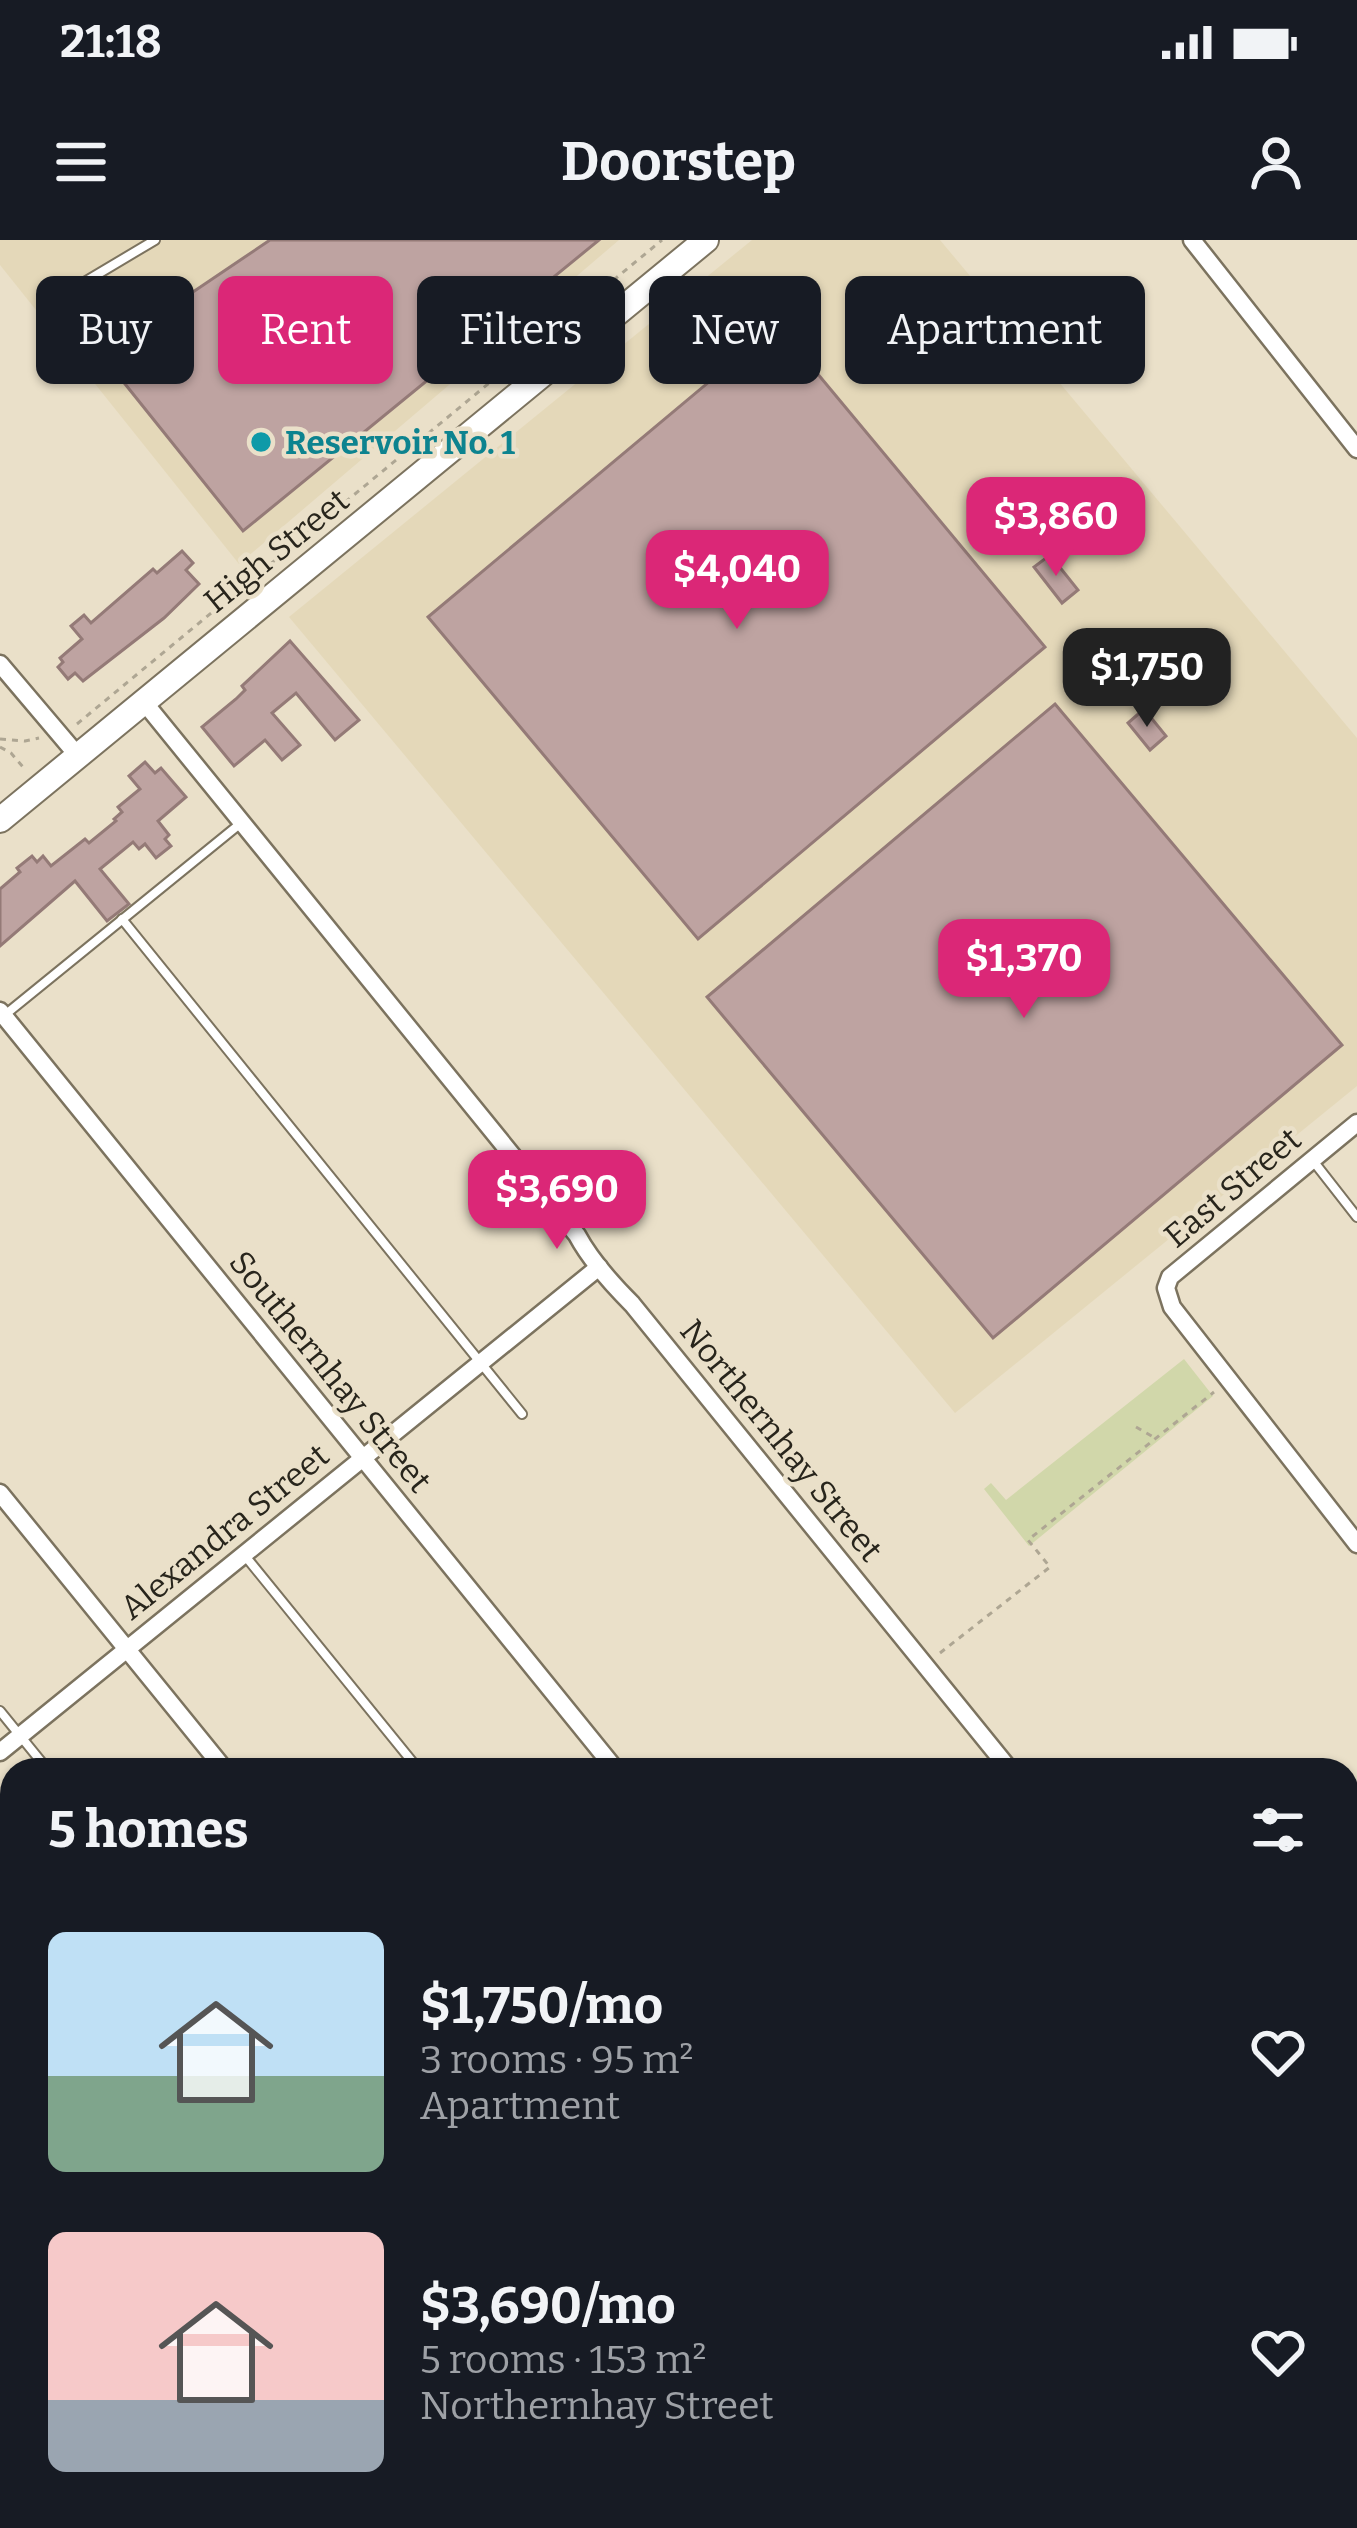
<!DOCTYPE html>
<meta charset="utf-8">
<style>
:root{--surface:#171b24;--page:#242831;--text:#f1f3f6;--muted:#9ea1a6;--accent:#db2777}
body{margin:0;font-family:Bitter,serif;background:var(--page);color:var(--text);height:100vh;display:flex;flex-direction:column;font-size:45px;white-space:nowrap}
*{box-sizing:border-box;margin:0}
p{font-size:39px;color:var(--muted)}
.icon{flex:none;width:66px;height:66px;fill:none;stroke:currentColor;stroke-width:2;stroke-linecap:round;stroke-linejoin:round}
.map{position:relative;flex:1;overflow:hidden}
.side{position:absolute;left:0px;top:1518px;width:1359px;height:771px;display:flex;flex-direction:column;background:var(--surface);border-radius:36px 36px 0 0;box-shadow:0 3px 9px #0004}
.side>*{flex:none}
.top-card{position:absolute;left:36px;top:36px;width:1287px;height:108px;display:flex;gap:24px}
.price{position:absolute;translate:-50% -102px;padding:0 27px;border-radius:24px;background:var(--accent);color:#fff;font-size:39px;line-height:78px;filter:drop-shadow(0 3px 6px #0008)}
.price::after{content:'';position:absolute;left:50%;top:72px;width:36px;height:27px;margin-left:-18px;background:inherit;clip-path:polygon(0 0,100% 0,50% 100%)}
.price.current{background:#222;color:#fff}
ul{padding:0;list-style:none}
li{display:flex;align-items:center;gap:36px;height:300px;padding:0 48px}
li span{display:grid;place-items:center;flex:none;width:336px;height:240px;border-radius:18px;color:#555}
li>.icon{margin-inline-start:auto}
span .icon{width:144px;height:144px;fill:#fffc;stroke-width:1}
li b{font-size:51px}
h2{display:flex;justify-content:space-between;align-items:center;height:144px;padding:0 48px;font-size:51px}
.pill{padding:0 42px;border-radius:18px;background:var(--surface);box-shadow:0 3px 9px #0004;font-size:42px;line-height:108px}
.pill.current{background:var(--accent);color:#fff}
.status{display:flex;justify-content:space-between;align-items:center;height:84px;padding:0 60px;background:var(--surface);direction:ltr}
.status svg{height:33px;fill:currentColor}
header{display:flex;justify-content:space-between;align-items:center;height:156px;padding:0 48px;background:var(--surface);font-size:54px;font-weight:700}
.map>svg:first-child{display:block}
</style>
<div class="status"><b>21:18</b><svg viewBox="0 0 49 12"><path d="M0 12V9h3v3zM5 12V6h3v6zM10 12V3h3v9zM15 12V0h3v12zM26 1h20v11H26zM47 4h2v5h-2z"/></svg></div>
<header><svg class="icon" aria-label="menu" viewBox="0 0 24 24"><path d="M4 6h16M4 12h16M4 18h16"/></svg>Doorstep<svg class="icon" aria-label="person" viewBox="0 0 24 24"><circle cx="12" cy="8" r="4"/><path d="M4 21q1-7 8-7t8 7"/></svg></header>
<div class="map">
<svg width="1357" height="2288" viewBox="0 0 1357 2288">
<rect width="100%" height="100%" fill="#eae0c9"/>
<g fill="#e4d8b9">
<polygon points="0,0 619,0 239,324 0,25"/>
<polygon points="752,0 940,0 1357,498 1357,846 955,1173 289,377"/>
</g>
<polygon fill="#d1d7aa" points="1184,1119 1213,1156 1029,1306 984,1249 991,1243 1006,1260"/>
<g fill="#bea3a1" stroke="#947a77" stroke-width="3">
<polygon points="270,0 599,0 243,291 101,114"/>
<polygon points="777,85 1045,407 698,699 428,377"/>
<polygon points="864,91 887,119 870,132 848,105"/>
<polygon points="182,311 193,323 186,330 199,344 164,378 83,441 75,433 68,439 58,427 63,422 60,418 82,399 71,386 84,375 91,383 153,329 157,333"/>
<polygon points="1050,315 1078,350 1062,363 1034,327"/>
<polygon points="290,401 359,480 335,500 296,453 272,473 300,505 282,520 265,500 234,526 202,487 236,459 245,450 242,446"/>
<polygon points="1055,464 1342,805 993,1098 707,757"/>
<polygon points="1144,469 1166,496 1150,510 1128,483"/>
<polygon points="145,522 155,533 161,528 186,557 158,581 169,595 165,599 171,606 156,618 145,604 139,609 133,602 100,629 129,664 107,681 75,641 0,706 0,649 20,632 17,628 32,616 37,622 43,616 51,626 85,599 89,603 116,581 114,579 122,572 118,567 140,549 129,536"/>
</g>
<g fill="none" stroke-linecap="round" stroke-linejoin="round">
<g stroke="#7c735f" stroke-width="12">
<g id="lane">
<polyline points="56,59 155,0"/>
<polyline points="122,679 522,1174"/>
<polyline points="6,774 241,583"/>
<polyline points="1314,922 1357,977"/>
<polyline points="246,1317 419,1530"/>
<polyline points="0,1471 48,1530"/>
<polyline points="0,1959 12,1974"/>
<polyline points="652,2277 661,2288"/>
<polyline points="100,2288 114,2277"/>
</g>
</g>
<g stroke="#7c735f" stroke-width="21">
<g id="street">
<polyline points="1192,0 1357,209"/>
<polyline points="0,424 78,516"/>
<path d="M144 462 577 995C591 1021 611 1043 632 1064L1010 1530"/>
<polyline points="0,771 616,1530"/>
<polyline points="1357,883 1170,1037 1166,1048 1172,1067 1357,1304"/>
<polyline points="0,1253 225,1530"/>
<polyline points="0,1512 599,1027"/>
<polyline points="0,1689 12,1704"/>
<polyline points="1347,1893 1357,1905"/>
<polyline points="0,1921 12,1912"/>
<polyline points="1347,2226 1357,2218"/>
<polyline points="0,2235 12,2250"/>
<polyline points="34,2277 43,2288"/>
<polyline points="476,2277 485,2288"/>
<polyline points="831,2277 840,2288"/>
<polyline points="334,2288 348,2277"/>
<polyline points="1270,2288 1283,2277"/>
</g>
</g>
<g stroke="#7c735f" stroke-width="28">
<polyline id="secondary" points="0,580 706,0"/>
</g>
<g stroke="#aea693" stroke-width="3" stroke-dasharray="6 6" stroke-linecap="butt">
<polyline points="77,484 662,0"/>
<polyline points="0,499 25,501 39,498"/>
<polyline points="0,507 11,513 23,527"/>
<polyline points="1136,1187 1155,1198"/>
<polyline points="940,1413 1050,1327 1028,1300 1214,1152"/>
</g>
<use href="#lane" stroke="#fff" stroke-width="8"/>
<use href="#street" stroke="#fff" stroke-width="16"/>
<use href="#secondary" stroke="#fff" stroke-width="24"/>
</g>
<circle fill="#0f9aa8" stroke="#eae0c9" stroke-width="4.5" cx="261" cy="202" r="12"/>
<g text-anchor="middle" stroke-width="9" stroke-linejoin="round" paint-order="stroke">
<g font-size="33" font-weight="bold" fill="#0d838f" stroke="#eae0c9" text-anchor="start">
<text x="285" y="214">Reservoir No. 1</text>
</g>
<g font-size="33" fill="#28251c" stroke="#eae0c9">
<text transform="translate(276 310) rotate(-39)" y="12">High Street</text>
<text transform="translate(1232 947) rotate(-40)" y="12">East Street</text>
<text transform="translate(331 1131) rotate(51)" y="12">Southernhay Street</text>
<text transform="translate(782 1200) rotate(51)" y="12">Northernhay Street</text>
<text transform="translate(224 1291) rotate(-39)" y="12">Alexandra Street</text>
</g>
</g>
</svg>
<b class="price" style="left:1056px;top:339px">$3,860</b>
<b class="price" style="left:737px;top:392px">$4,040</b>
<b class="price current" style="left:1147px;top:490px">$1,750</b>
<b class="price" style="left:1024px;top:781px">$1,370</b>
<b class="price" style="left:557px;top:1012px">$3,690</b>
<div class="top-card">
<a class="pill">Buy</a>
<a class="pill current">Rent</a>
<a class="pill">Filters</a>
<a class="pill">New</a>
<a class="pill">Apartment</a>
</div>
<section class="side">
<h2>5 homes<svg class="icon" aria-label="filters" viewBox="0 0 24 24"><path d="M4 7h16M4 17h16"/><circle cx="9" cy="7" r="2"/><circle cx="15" cy="17" r="2"/></svg></h2>
<ul>
<li><span style="background:linear-gradient(#bfe0f5 60%,#7fa58c 0)"><svg class="icon" aria-label="home" viewBox="0 0 24 24"><path d="M3 11l9-7 9 7M6 9v11h12V9"/></svg></span><div><b>$1,750/mo</b><p>3 rooms · 95 m²</p><p>Apartment</p></div><svg class="icon" aria-label="heart" viewBox="0 0 24 24"><path d="M12 20l-8-8c-3-5 5-10 8-4 3-6 11-1 8 4z"/></svg></li>
<li><span style="background:linear-gradient(#f6c9c9 70%,#9aa5b1 0)"><svg class="icon" aria-label="home" viewBox="0 0 24 24"><path d="M3 11l9-7 9 7M6 9v11h12V9"/></svg></span><div><b>$3,690/mo</b><p>5 rooms · 153 m²</p><p>Northernhay Street</p></div><svg class="icon" aria-label="heart" viewBox="0 0 24 24"><path d="M12 20l-8-8c-3-5 5-10 8-4 3-6 11-1 8 4z"/></svg></li>
</ul>
</section>
</div>
